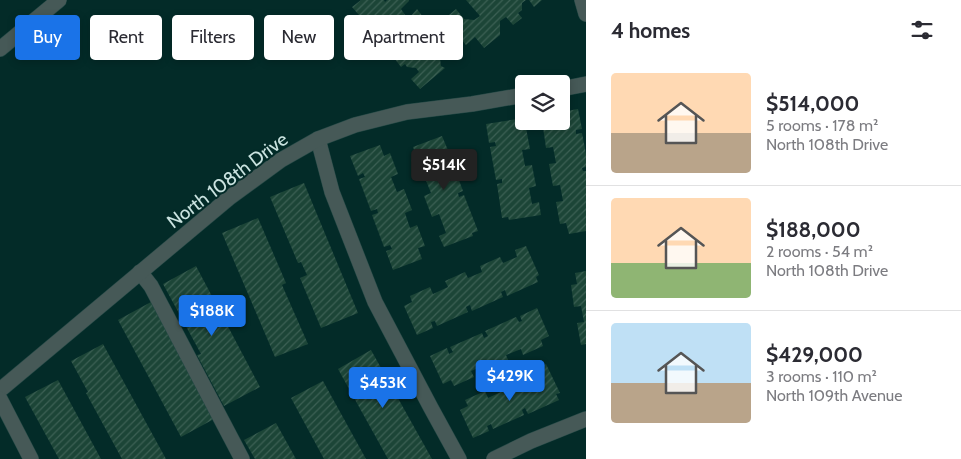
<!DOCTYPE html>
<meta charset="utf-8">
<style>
:root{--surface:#fff;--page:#f2f2f3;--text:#2b2b33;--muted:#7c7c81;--line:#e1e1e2;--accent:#1a73e8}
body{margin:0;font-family:Cabin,sans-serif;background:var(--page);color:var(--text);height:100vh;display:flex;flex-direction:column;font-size:19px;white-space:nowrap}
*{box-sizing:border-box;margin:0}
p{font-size:16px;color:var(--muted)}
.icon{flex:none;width:28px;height:28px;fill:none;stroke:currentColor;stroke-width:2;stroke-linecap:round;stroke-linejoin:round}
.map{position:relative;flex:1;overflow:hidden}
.panel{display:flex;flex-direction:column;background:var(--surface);width:375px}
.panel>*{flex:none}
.banner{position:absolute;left:15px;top:15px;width:475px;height:45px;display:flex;gap:10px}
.tools{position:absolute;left:515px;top:75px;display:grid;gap:10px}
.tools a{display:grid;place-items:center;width:55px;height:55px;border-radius:5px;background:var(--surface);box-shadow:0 2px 8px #0003;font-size:25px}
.price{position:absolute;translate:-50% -42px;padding:0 11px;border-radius:5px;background:var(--accent);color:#fff;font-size:16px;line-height:32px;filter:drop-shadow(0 1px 2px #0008)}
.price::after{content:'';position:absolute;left:50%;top:30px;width:15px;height:11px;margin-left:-8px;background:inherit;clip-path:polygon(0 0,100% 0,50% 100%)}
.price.active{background:#222;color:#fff}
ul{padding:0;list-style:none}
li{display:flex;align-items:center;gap:15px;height:125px;padding:0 25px}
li+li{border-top:1px solid var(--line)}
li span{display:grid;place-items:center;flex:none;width:140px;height:100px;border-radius:5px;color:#555}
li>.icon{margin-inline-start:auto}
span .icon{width:60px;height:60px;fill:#fffc;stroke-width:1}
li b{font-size:21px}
h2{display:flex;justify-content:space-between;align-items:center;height:60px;padding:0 25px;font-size:21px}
.tag{padding:0 18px;border-radius:5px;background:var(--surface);box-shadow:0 2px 8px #0003;font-size:18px;line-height:45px}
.tag.active{background:var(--accent);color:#fff}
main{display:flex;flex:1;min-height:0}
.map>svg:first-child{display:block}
</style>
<main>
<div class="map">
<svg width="586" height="459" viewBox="0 0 586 459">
<defs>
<pattern id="building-hatch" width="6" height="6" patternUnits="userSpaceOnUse" patternTransform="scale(1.25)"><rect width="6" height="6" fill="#1c4537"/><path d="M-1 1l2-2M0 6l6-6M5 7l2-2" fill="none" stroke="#3c6054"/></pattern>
</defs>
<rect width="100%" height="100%" fill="#032b28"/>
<g fill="url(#building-hatch)">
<polygon points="361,0 384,0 385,2 387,0 409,0 409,1 401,9 408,19 417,9 445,46 439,51 441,66 445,68 420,89 411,79 419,72 416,68 407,67 405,64 401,67 388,50 399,42 394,35 384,44 375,34 382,28 379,24 369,21 365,22 352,7"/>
<polygon points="466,0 526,0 522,3 522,10 518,13 522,18 513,25 506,17 500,21 500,35 484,48 475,37 466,45 444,19 456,9 464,19 474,20 480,16"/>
<polygon points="529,0 542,0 534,7"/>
<polygon points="578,109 582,129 576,130 576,134 582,133 586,154 586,167 582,168 583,171 586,171 586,231 569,234 566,223 560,224 556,202 563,201 560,185 553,186 549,164 556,163 553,147 546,148 543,127 549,126 549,121 561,121 561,112"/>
<polygon points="517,119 518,129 526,128 530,149 522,150 525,166 532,165 536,186 529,188 532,204 539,202 541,215 509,220 508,217 502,218 497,184 502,183 502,179 496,180 490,147 496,146 495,142 489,143 486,124"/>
<polygon points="442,136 450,155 444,157 445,161 451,159 463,191 458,193 459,197 464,195 478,231 472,233 473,236 444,247 439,236 446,233 439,214 432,217 424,196 431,193 425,178 419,181 411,160 417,158 413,147"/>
<polygon points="380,145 384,156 390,153 398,174 391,177 397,192 404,189 412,210 405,213 410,228 417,225 425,246 418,248 422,259 393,270 386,251 392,249 390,245 384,247 372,215 378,213 377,209 371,211 359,179 365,177 363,173 358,176 350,156"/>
<polygon points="304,183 358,313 321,328 300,278 307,275 301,262 298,263 270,197"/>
<polygon points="258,218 286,283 282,285 308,344 275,357 222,233"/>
<polygon points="526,246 539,275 536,277 538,282 507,296 505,290 501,292 503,297 472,311 470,305 466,307 468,312 437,326 435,321 431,322 433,328 417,335 404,306 412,302 410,296 430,287 433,294 448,287 445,281 465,272 468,278 482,272 480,266 500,257 503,263 517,257 515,250"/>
<polygon points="196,266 260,387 224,406 197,355 201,354 163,284"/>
<polygon points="586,271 586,344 581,345 577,323 584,322 581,306 574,307 571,285 577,284 575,273"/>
<polygon points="151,302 214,419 181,437 118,320"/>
<polygon points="537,308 549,336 541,340 543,346 523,355 521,349 506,355 509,362 488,371 486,365 471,371 474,377 454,386 451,380 443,384 430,356 447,348 449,354 453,352 450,347 482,333 484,338 488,336 485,331 516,317 519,322 522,321 520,316"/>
<polygon points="103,344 166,459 122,459 86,393 88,392 71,361"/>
<polygon points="371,350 432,459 388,459 338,369"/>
<polygon points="546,364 560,393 556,394 559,400 528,414 525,408 522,410 524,415 493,429 491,424 487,426 489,431 473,438 460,410 468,406 465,400 485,391 488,398 503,391 500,384 521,375 523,382 538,375 535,369"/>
<polygon points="58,380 101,459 59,459 25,397"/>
<polygon points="323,381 366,459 324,459 291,398"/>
<polygon points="276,423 296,459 255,459 244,440"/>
</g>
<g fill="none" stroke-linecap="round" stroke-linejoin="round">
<g stroke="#234845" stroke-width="16">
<g id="minor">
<polyline points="582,0 586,14"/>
<polyline points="0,49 59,0"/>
<polyline points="561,89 586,84"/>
<polyline points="318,139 332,192 375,302 431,408 459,459"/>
<polyline points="140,272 151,286 242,459"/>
<polyline points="0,390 229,198 281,160 318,139 355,125 407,112 472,104 524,95"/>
<polyline points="0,399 31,459"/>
<polyline points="494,459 531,441 586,419"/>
</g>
</g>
<use href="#minor" stroke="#465957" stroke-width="15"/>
</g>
<g text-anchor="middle" stroke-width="4" stroke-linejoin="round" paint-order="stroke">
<g font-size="19" fill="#cae3e0" stroke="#032b28">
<text transform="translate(227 180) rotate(-37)" y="7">North 108th Drive</text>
</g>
</g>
</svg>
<div class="tools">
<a><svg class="icon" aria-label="layers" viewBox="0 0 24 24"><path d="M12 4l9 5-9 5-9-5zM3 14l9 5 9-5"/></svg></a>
</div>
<b class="price active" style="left:444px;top:191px">$514K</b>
<b class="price" style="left:212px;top:337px">$188K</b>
<b class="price" style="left:510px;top:402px">$429K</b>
<b class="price" style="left:383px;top:409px">$453K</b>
<div class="banner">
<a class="tag active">Buy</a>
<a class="tag">Rent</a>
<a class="tag">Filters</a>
<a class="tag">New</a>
<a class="tag">Apartment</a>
</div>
</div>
<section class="panel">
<h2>4 homes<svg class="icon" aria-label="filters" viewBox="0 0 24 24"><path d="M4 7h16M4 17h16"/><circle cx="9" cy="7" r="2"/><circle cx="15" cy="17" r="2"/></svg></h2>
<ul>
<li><span style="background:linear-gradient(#ffd9b3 60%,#b9a48a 0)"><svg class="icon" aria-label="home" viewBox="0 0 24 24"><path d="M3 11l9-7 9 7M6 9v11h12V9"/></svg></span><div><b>$514,000</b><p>5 rooms · 178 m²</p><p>North 108th Drive</p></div></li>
<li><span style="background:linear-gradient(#ffd9b3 65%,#8fb573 0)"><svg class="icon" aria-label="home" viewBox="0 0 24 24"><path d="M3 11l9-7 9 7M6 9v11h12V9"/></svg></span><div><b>$188,000</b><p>2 rooms · 54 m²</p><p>North 108th Drive</p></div></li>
<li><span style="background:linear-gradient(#bfe0f5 60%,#b9a48a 0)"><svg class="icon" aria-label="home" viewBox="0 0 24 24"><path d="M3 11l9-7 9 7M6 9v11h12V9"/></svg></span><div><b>$429,000</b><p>3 rooms · 110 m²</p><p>North 109th Avenue</p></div></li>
</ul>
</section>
</main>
